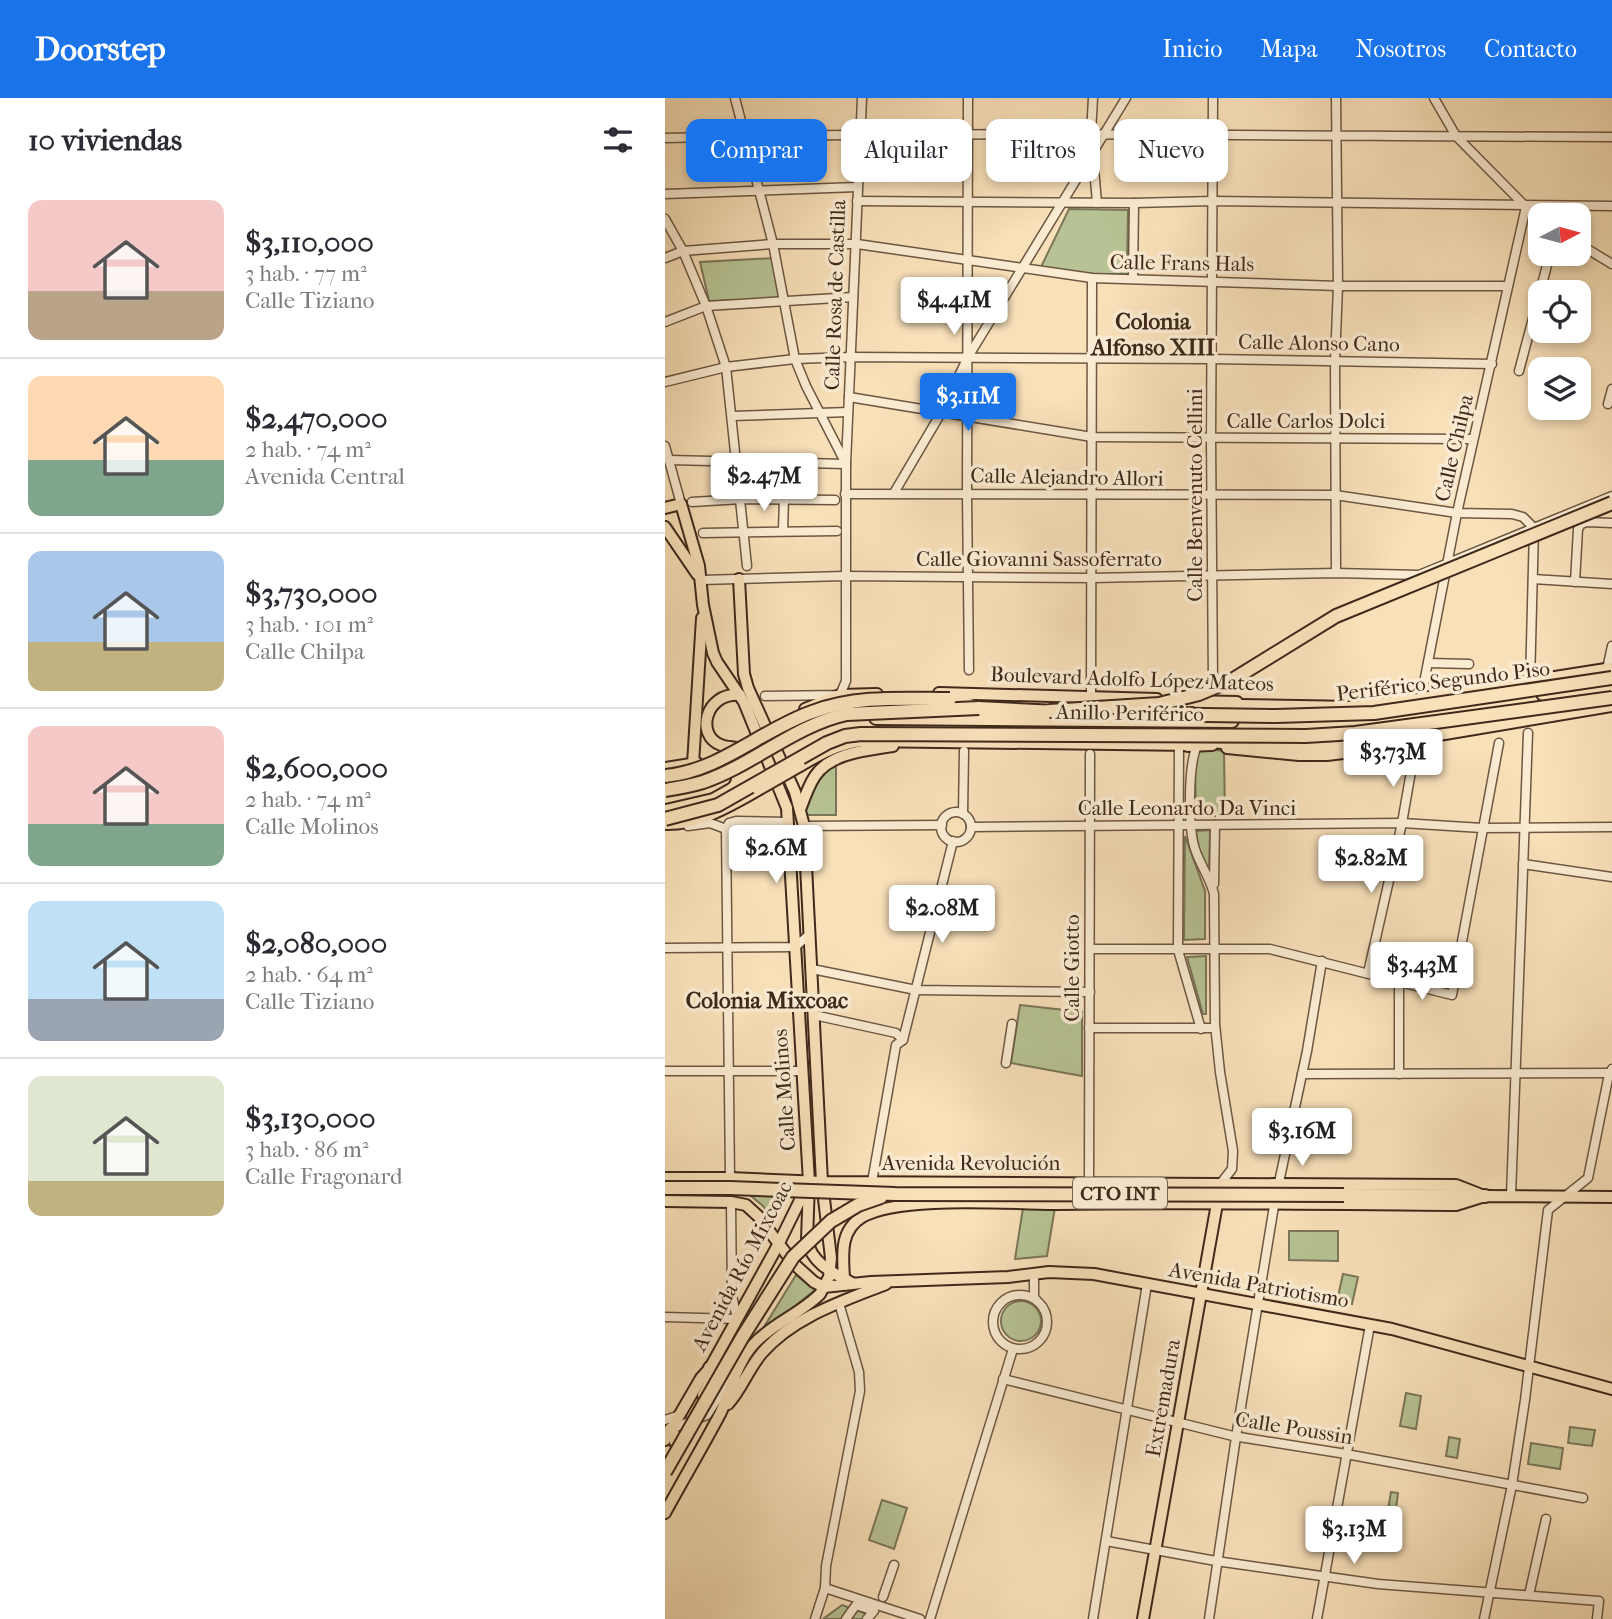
<!DOCTYPE html>
<html lang="es">
<meta charset="utf-8">
<style>
:root{--surface:#fff;--page:#f7f7f7;--text:#2b2b33;--muted:#7c7c81;--line:#e1e1e2;--accent:#1a73e8}
body{margin:0;font-family:"IM FELL French Canon",serif;background:var(--page);color:var(--text);height:100vh;display:flex;flex-direction:column;font-size:26px;white-space:nowrap}
*{box-sizing:border-box;margin:0}
p{font-size:23px;color:var(--muted)}
.icon{flex:none;width:38px;height:38px;fill:none;stroke:currentColor;stroke-width:2;stroke-linecap:round;stroke-linejoin:round}
.map{position:relative;flex:1;overflow:hidden}
.side{display:flex;flex-direction:column;background:var(--surface);width:665px}
.side>*{flex:none}
.top-card{position:absolute;left:21px;top:21px;width:665px;height:63px;display:flex;gap:14px}
.needle{width:46px;rotate:84deg}
.tools{position:absolute;left:863px;top:105px;display:grid;gap:14px}
.tools a{display:grid;place-items:center;width:63px;height:63px;border-radius:14px;background:var(--surface);box-shadow:0 4px 10px #0003;font-size:35px}
.price{position:absolute;translate:-50% -60px;padding:0 16px;border-radius:7px;background:#fff;color:#222;font-size:23px;line-height:46px;filter:drop-shadow(0 2px 4px #0008)}
.price::after{content:'';position:absolute;left:50%;top:42px;width:21px;height:16px;margin-left:-10px;background:inherit;clip-path:polygon(0 0,100% 0,50% 100%)}
.price.active{background:var(--accent);color:#fff}
ul{padding:0;list-style:none}
li{display:flex;align-items:center;gap:21px;height:175px;padding:0 28px}
li+li{border-top:2px solid var(--line)}
li span{display:grid;place-items:center;flex:none;width:196px;height:140px;border-radius:14px;color:#555}
li>.icon{margin-inline-start:auto}
span .icon{width:84px;height:84px;fill:#fffc;stroke-width:1}
li b{font-size:30px}
h2{display:flex;justify-content:space-between;align-items:center;height:84px;padding:0 28px;font-size:30px}
.chip{padding:0 24px;border-radius:14px;background:var(--surface);box-shadow:0 4px 10px #0003;font-size:24px;line-height:63px}
.chip.active{background:var(--accent);color:#fff}
header{display:flex;align-items:center;gap:42px;box-sizing:border-box;height:98px;padding:0 35px;background:var(--accent);color:#fff}
header strong{font-size:33px}
nav{display:flex;gap:38px;margin-inline-start:auto;font-size:24px}
main{display:flex;flex:1;min-height:0}
.map>svg:first-child{display:block}
</style>
<header>
<strong>Doorstep</strong>
<nav><a>Inicio</a><a>Mapa</a><a>Nosotros</a><a>Contacto</a></nav>
</header>
<main>
<section class="side">
<h2>10 viviendas<svg class="icon" aria-label="filters" viewBox="0 0 24 24"><path d="M4 7h16M4 17h16"/><circle cx="9" cy="7" r="2"/><circle cx="15" cy="17" r="2"/></svg></h2>
<ul>
<li><span style="background:linear-gradient(#f6c9c9 65%,#b9a48a 0)"><svg class="icon" aria-label="home" viewBox="0 0 24 24"><path d="M3 11l9-7 9 7M6 9v11h12V9"/></svg></span><div><b>$3,110,000</b><p>3 hab. · 77 m²</p><p>Calle Tiziano</p></div></li>
<li><span style="background:linear-gradient(#ffd9b3 60%,#7fa58c 0)"><svg class="icon" aria-label="home" viewBox="0 0 24 24"><path d="M3 11l9-7 9 7M6 9v11h12V9"/></svg></span><div><b>$2,470,000</b><p>2 hab. · 74 m²</p><p>Avenida Central</p></div></li>
<li><span style="background:linear-gradient(#a9c7e8 65%,#c2b280 0)"><svg class="icon" aria-label="home" viewBox="0 0 24 24"><path d="M3 11l9-7 9 7M6 9v11h12V9"/></svg></span><div><b>$3,730,000</b><p>3 hab. · 101 m²</p><p>Calle Chilpa</p></div></li>
<li><span style="background:linear-gradient(#f6c9c9 70%,#7fa58c 0)"><svg class="icon" aria-label="home" viewBox="0 0 24 24"><path d="M3 11l9-7 9 7M6 9v11h12V9"/></svg></span><div><b>$2,600,000</b><p>2 hab. · 74 m²</p><p>Calle Molinos</p></div></li>
<li><span style="background:linear-gradient(#bfe0f5 70%,#9aa5b1 0)"><svg class="icon" aria-label="home" viewBox="0 0 24 24"><path d="M3 11l9-7 9 7M6 9v11h12V9"/></svg></span><div><b>$2,080,000</b><p>2 hab. · 64 m²</p><p>Calle Tiziano</p></div></li>
<li><span style="background:linear-gradient(#dfe7d0 75%,#c2b280 0)"><svg class="icon" aria-label="home" viewBox="0 0 24 24"><path d="M3 11l9-7 9 7M6 9v11h12V9"/></svg></span><div><b>$3,130,000</b><p>3 hab. · 86 m²</p><p>Calle Fragonard</p></div></li>
</ul>
</section>
<div class="map">
<svg width="947" height="1521" viewBox="0 0 947 1521">
<rect width="100%" height="100%" fill="#f8e0b9"/>
<filter id="stains"><feTurbulence type="fractalNoise" baseFrequency=".00286" numOctaves="4"/><feColorMatrix values="0 0 0 0 .2 0 0 0 0 .09 0 0 0 0 .02 0 0 0 .5 -.17"/></filter>
<radialGradient id="worn" r=".72"><stop offset=".6" stop-color="#630" stop-opacity="0"/><stop offset="1" stop-color="#630" stop-opacity=".3"/></radialGradient>
<g fill="#b7c394" stroke="#7b7658" stroke-width="2">
<polygon points="404,111 463,112 462,176 422,176 375,171"/>
<polygon points="109,160 117,201 44,203 35,164"/>
<polygon points="542,651 559,653 560,718 531,718 530,665 534,653"/>
<path d="M171 665V717H140C139 693 153 679 171 665Z"/>
<polygon points="545,732 544,776 533,748 531,733"/>
<polygon points="520,738 540,793 540,841 519,842"/>
<polygon points="541,858 541,916 538,916 522,859"/>
<polygon points="355,907 417,914 417,978 346,965"/>
<polygon points="85,1097 124,1098 109,1122 98,1108"/>
<polygon points="390,1109 382,1158 350,1161 358,1110"/>
<polygon points="624,1133 673,1133 673,1163 624,1162"/>
<polygon points="678,1176 693,1179 687,1206 672,1203"/>
<polygon points="131,1177 150,1192 94,1237"/>
<circle cx="356" cy="1223" r="20"/>
<polygon points="741,1295 756,1298 751,1331 735,1328"/>
<polygon points="905,1329 930,1332 927,1348 903,1345"/>
<polygon points="784,1339 795,1341 792,1360 781,1358"/>
<polygon points="866,1345 898,1350 895,1371 863,1366"/>
<polygon points="726,1394 733,1395 729,1426 721,1424"/>
<polygon points="217,1402 242,1410 229,1451 204,1442"/>
<polygon points="177,1507 208,1518 206,1521 158,1521"/>
</g>
<g fill="none" stroke-linecap="round" stroke-linejoin="round">
<g stroke="#6d5742" stroke-width="11">
<g id="minor">
<polyline points="303,0 302,396 304,572"/>
<polyline points="428,0 426,35 432,105"/>
<polyline points="548,0 546,340 548,584"/>
<polyline points="769,0 791,38 861,109 875,119"/>
<path d="M0 40C316 33 631 38 947 39"/>
<polyline points="0,96 192,89"/>
<polyline points="192,103 469,105 547,103 947,108"/>
<polyline points="0,121 18,153 41,208 61,269 82,468"/>
<polyline points="914,146 947,166"/>
<polyline points="0,160 18,153 108,146 192,146 427,180 673,188 843,188"/>
<polyline points="468,181 469,105"/>
<polyline points="0,224 41,208 188,199"/>
<polyline points="854,273 885,156"/>
<polyline points="0,284 61,269 130,261 186,259 547,261 827,266"/>
<polyline points="184,299 427,339 808,341"/>
<polyline points="943,306 947,291"/>
<polyline points="67,318 183,314"/>
<polyline points="0,348 16,406"/>
<polyline points="4,362 181,366 141,288 130,261 108,146 70,0"/>
<polyline points="229,395 276,315 303,259 461,0"/>
<polyline points="180,396 670,397 792,415 847,416 858,419 869,430 865,585"/>
<polyline points="27,404 76,401 170,402"/>
<polyline points="118,433 120,366"/>
<polyline points="38,435 172,433"/>
<polyline points="671,475 670,263 673,188 671,0"/>
<polyline points="868,481 947,486"/>
<polyline points="36,482 180,478 427,480 671,475 754,477 947,398"/>
<polyline points="910,484 913,431 916,426 922,424 947,425"/>
<polyline points="763,565 804,566"/>
<polyline points="942,571 947,548"/>
<polyline points="514,596 551,585"/>
<polyline points="100,598 175,597 181,583 181,366 197,0"/>
<polyline points="426,598 427,180"/>
<polyline points="756,600 792,415 861,109"/>
<polyline points="514,647 513,852 536,931"/>
<path d="M532 648C523 667 523 730 530 751 535 767 545 779 549 796L550 926 555 974 568 1053 567 1071 556 1085"/>
<circle cx="291" cy="729" r="15"/>
<polyline points="298,716 299,653"/>
<polyline points="23,728 45,725 61,731"/>
<polyline points="139,728 277,727"/>
<polyline points="306,729 737,725 817,730 947,729"/>
<polyline points="61,731 65,1080"/>
<polyline points="61,731 64,725 71,723 123,724"/>
<polyline points="858,766 947,779"/>
<polyline points="549,786 550,727"/>
<polyline points="0,850 130,849 145,836"/>
<polyline points="425,851 605,851 787,897 834,645"/>
<polyline points="147,871 251,892 425,894"/>
<polyline points="703,875 737,725 748,662"/>
<polyline points="149,917 231,935 238,942"/>
<polyline points="424,930 550,930"/>
<polyline points="341,965 347,926"/>
<polyline points="0,973 137,973"/>
<polyline points="637,976 947,975"/>
<polyline points="734,976 734,883"/>
<polyline points="207,1084 231,947 238,942 288,743"/>
<polyline points="424,1084 425,656"/>
<polyline points="613,1089 642,953 657,863"/>
<polyline points="846,1098 863,635"/>
<polyline points="369,1176 369,1199 372,1203"/>
<circle cx="355" cy="1224" r="27"/>
<polyline points="0,1219 72,1221 67,1197 66,1104"/>
<polyline points="338,1281 568,1338 681,1356 918,1400"/>
<polyline points="0,1322 15,1317"/>
<polyline points="6,1331 42,1317 67,1278"/>
<polyline points="441,1443 551,1463 713,1486 934,1503 932,1521"/>
<polyline points="160,1490 255,1521"/>
<polyline points="864,1497 881,1421"/>
<polyline points="218,1499 229,1467"/>
<polyline points="150,1521 160,1490 161,1468 195,1293 194,1274 174,1205"/>
<polyline points="181,1521 191,1507 209,1513 202,1521"/>
<polyline points="265,1521 348,1251"/>
<polyline points="428,1521 482,1186"/>
<polyline points="544,1521 571,1339 610,1102"/>
<polyline points="652,1521 705,1227"/>
<polyline points="819,1521 847,1387 860,1302 883,1112 923,1080 943,981 947,971"/>
</g>
</g>
<g stroke="#3f291b" stroke-width="14">
<g id="major">
<path d="M0 410 16 406 34 468 38 507 48 555 52 564 79 604 122 710 144 1084 142 1142C146 1165 168 1175 187 1185"/>
<polyline points="0,429 32,476"/>
<polyline points="274,595 492,601"/>
<polyline points="763,599 947,570"/>
<polyline points="518,603 572,604"/>
<polyline points="140,611 175,597 212,596"/>
<path d="M72 650C67 649 60 649 56 647 30 638 40 594 75 597"/>
<polyline points="562,650 634,657 662,657 727,649"/>
<polyline points="28,666 37,520"/>
<path d="M135 668C155 656 173 646 196 643L528 647"/>
<polyline points="0,670 32,665"/>
<path d="M136 709C140 698 144 687 150 678 165 655 203 652 228 648"/>
<path d="M0 726C33 727 65 708 93 692"/>
<polyline points="0,1080 65,1080 157,1084 791,1087 814,1096"/>
<polyline points="0,1103 66,1104 81,1107 93,1118 129,1166 149,1184 159,1189 206,1184 343,1179 384,1174 429,1176 727,1231 947,1291"/>
<path d="M179 1181C178 1158 174 1133 197 1119 235 1097 345 1106 392 1106 525 1104 658 1106 791 1107L820 1098 947 1099"/>
<path d="M63 1306C77 1291 83 1271 97 1255 128 1219 178 1203 221 1186"/>
<polyline points="0,1342 36,1280 45,1270 113,1147 141,1090"/>
<path d="M0 1415C18 1382 37 1350 55 1316 66 1294 70 1268 87 1248 105 1227 135 1216 155 1196L164 1179 166 1160 157 1084 139 728 130 694 83 590 79 576 74 481"/>
<polyline points="478,1521 553,1100"/>
</g>
</g>
<g stroke="#3f291b" stroke-width="16">
<g id="highway">
<polyline points="878,596 947,587"/>
<polyline points="285,601 314,610 392,614"/>
<polyline points="533,613 576,608 689,610 769,600"/>
<polyline points="211,620 567,623"/>
<polyline points="538,641 562,645 659,649 732,643 947,607"/>
<polyline points="523,647 547,646"/>
<polyline points="0,699 43,689 59,680"/>
<polyline points="679,1097 820,1098"/>
<polyline points="39,1297 45,1286 45,1270"/>
<polyline points="6,1331 12,1346"/>
</g>
</g>
<use href="#minor" stroke="#faebd2" stroke-width="8"/>
<use href="#major" stroke="#f8e0b9" stroke-width="10"/>
<use href="#highway" stroke="#f8e0b9" stroke-width="12"/>
<g stroke="#3f291b" stroke-width="14" stroke-linecap="butt">
<polyline id="major-bridge" points="93,692 135,668"/>
</g>
<g stroke="#3f291b" stroke-width="16" stroke-linecap="butt">
<g id="highway-bridge">
<polyline points="384,613 494,606 534,596 567,582 671,518 947,405"/>
<polyline points="476,616 611,618 709,615 947,580"/>
<path d="M0 678C55 673 96 632 147 614 192 597 238 601 285 601"/>
<path d="M0 692C13 690 25 688 38 684 88 667 130 627 182 616L314 610"/>
<polyline points="0,721 53,707 162,645 180,638 196,636 641,638 690,635 947,600"/>
<polyline points="0,1090 65,1090 230,1096 679,1097"/>
<polyline points="0,1374 78,1238 128,1159 166,1123 193,1107 216,1099"/>
</g>
</g>
<use href="#major-bridge" stroke="#f8e0b9" stroke-width="10"/>
<use href="#highway-bridge" stroke="#f8e0b9" stroke-width="12"/>
</g>
<g text-anchor="middle" stroke-width="7" stroke-linejoin="round" paint-order="stroke">
<rect fill="#faebd2" stroke="#776352" stroke-width="2" x="408" y="1079.5" width="94" height="31" rx="5"/>
<g font-size="19" font-weight="bold" fill="#3f291b">
<text x="455" y="1102">CTO INT</text>
</g>
<g font-size="21" fill="#3f291b" stroke="#faebd2">
<text transform="translate(517 165) rotate(1)" y="7">Calle Frans Hals</text>
<text transform="translate(170 197) rotate(-88)" y="7">Calle Rosa de Castilla</text>
<text transform="translate(654 245) rotate(1)" y="7">Calle Alonso Cano</text>
<text x="641" y="330">Calle Carlos Dolci</text>
<text transform="translate(789 350) rotate(-77)" y="7">Calle Chilpa</text>
<text transform="translate(402 379) rotate(1)" y="7">Calle Alejandro Allori</text>
<text transform="translate(530 397) rotate(-90)" y="7">Calle Benvenuto Cellini</text>
<text x="374" y="468">Calle Giovanni Sassoferrato</text>
<text transform="translate(467 581) rotate(2)" y="7">Boulevard Adolfo López Mateos</text>
<text transform="translate(778 583) rotate(-7)" y="7">Periférico Segundo Piso</text>
<text transform="translate(465 615) rotate(1)" y="7">Anillo Periférico</text>
<text x="522" y="717">Calle Leonardo Da Vinci</text>
<text transform="translate(407 870) rotate(-90)" y="7">Calle Giotto</text>
<text transform="translate(119 992) rotate(-94)" y="7">Calle Molinos</text>
<text x="306" y="1072">Avenida Revolución</text>
<text transform="translate(77 1168) rotate(-62)" y="7">Avenida Río Mixcoac</text>
<text transform="translate(594 1187) rotate(10)" y="7">Avenida Patriotismo</text>
<text transform="translate(498 1300) rotate(-80)" y="7">Extremadura</text>
<text transform="translate(629 1330) rotate(9)" y="7">Calle Poussin</text>
</g>
<g font-size="23" font-weight="bold" fill="#3f291b" stroke="#faebd2">
<text x="488" y="231">Colonia<tspan x="488" dy="26">Alfonso XIII</tspan></text>
<text x="102" y="910">Colonia Mixcoac</text>
</g>
</g>
<rect width="100%" height="100%" filter="url(#stains)"/>
<rect width="100%" height="100%" fill="url(#worn)"/>
</svg>
<div class="tools">
<a><svg class="needle" viewBox="-14 -14 28 28"><path d="M0-13l5 13h-10z" fill="#e53935"/><path d="M0 13l5-13h-10z" fill="#7c7c81"/></svg></a>
<a><svg class="icon" aria-label="locate" viewBox="0 0 24 24"><circle cx="12" cy="12" r="6"/><path d="M12 2v4M12 18v4M2 12h4M18 12h4"/></svg></a>
<a><svg class="icon" aria-label="layers" viewBox="0 0 24 24"><path d="M12 4l9 5-9 5-9-5zM3 14l9 5 9-5"/></svg></a>
</div>
<b class="price" style="left:289px;top:239px">$4.41M</b>
<b class="price active" style="left:303px;top:335px">$3.11M</b>
<b class="price" style="left:99px;top:415px">$2.47M</b>
<b class="price" style="left:728px;top:691px">$3.73M</b>
<b class="price" style="left:111px;top:787px">$2.6M</b>
<b class="price" style="left:706px;top:797px">$2.82M</b>
<b class="price" style="left:277px;top:847px">$2.08M</b>
<b class="price" style="left:757px;top:904px">$3.43M</b>
<b class="price" style="left:637px;top:1070px">$3.16M</b>
<b class="price" style="left:689px;top:1468px">$3.13M</b>
<div class="top-card">
<a class="chip active">Comprar</a>
<a class="chip">Alquilar</a>
<a class="chip">Filtros</a>
<a class="chip">Nuevo</a>
</div>
</div>
</main>
